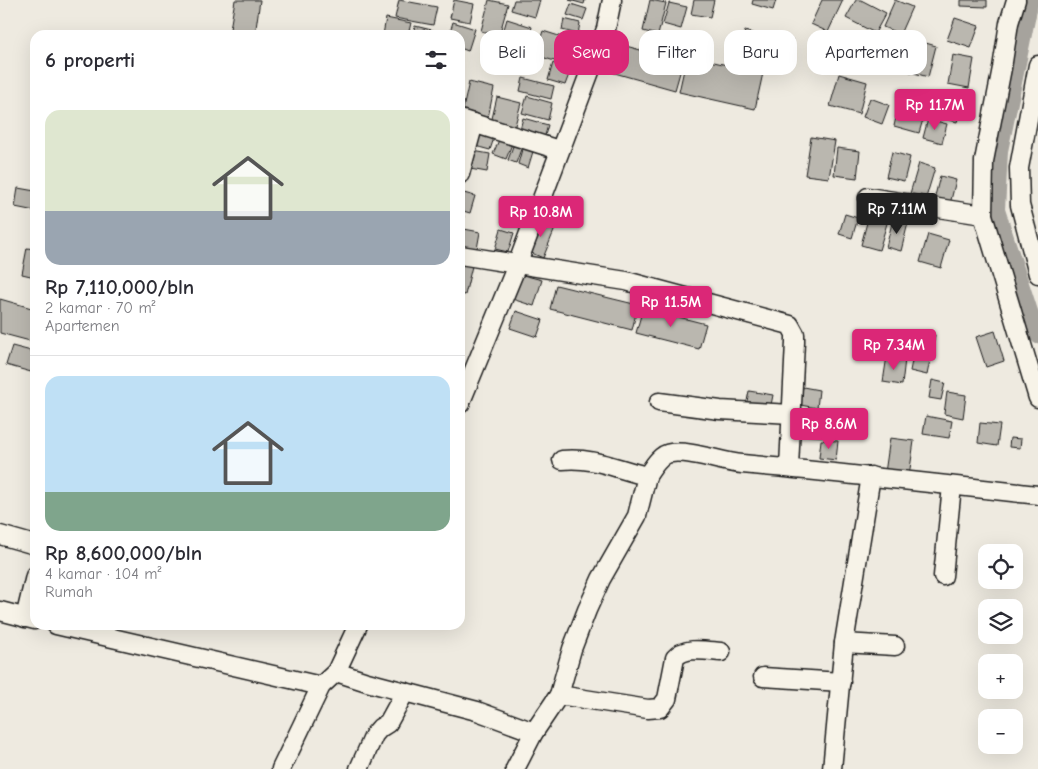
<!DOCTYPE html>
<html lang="id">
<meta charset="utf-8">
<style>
:root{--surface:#fff;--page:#f2f2f3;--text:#2b2b33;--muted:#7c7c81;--line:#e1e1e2;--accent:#db2777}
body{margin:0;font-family:"Comic Neue",sans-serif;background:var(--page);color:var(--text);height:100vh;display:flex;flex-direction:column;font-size:19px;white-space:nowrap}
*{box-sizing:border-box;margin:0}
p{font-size:16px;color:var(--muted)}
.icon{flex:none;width:28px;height:28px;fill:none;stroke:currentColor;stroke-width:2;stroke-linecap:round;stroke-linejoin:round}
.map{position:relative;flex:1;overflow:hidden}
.drawer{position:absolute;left:30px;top:30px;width:435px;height:600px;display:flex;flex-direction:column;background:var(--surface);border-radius:15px;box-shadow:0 5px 20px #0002}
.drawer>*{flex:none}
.guide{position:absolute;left:480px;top:30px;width:475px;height:45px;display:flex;gap:10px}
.tools{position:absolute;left:978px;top:544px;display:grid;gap:10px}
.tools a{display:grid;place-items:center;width:45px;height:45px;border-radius:10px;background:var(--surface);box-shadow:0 5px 20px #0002;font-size:25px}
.price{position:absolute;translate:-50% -42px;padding:0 11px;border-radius:5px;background:var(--accent);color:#fff;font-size:16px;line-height:32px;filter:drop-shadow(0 1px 2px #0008)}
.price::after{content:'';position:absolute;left:50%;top:30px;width:15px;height:11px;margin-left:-8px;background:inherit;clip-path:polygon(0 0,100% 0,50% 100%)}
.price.selected{background:#222;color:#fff}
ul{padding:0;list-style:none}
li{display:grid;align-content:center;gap:10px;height:265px;padding:0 15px}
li+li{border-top:1px solid var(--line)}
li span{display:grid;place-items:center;height:155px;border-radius:15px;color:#555}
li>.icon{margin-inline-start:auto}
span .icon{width:90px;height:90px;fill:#fffc;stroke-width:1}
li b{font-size:21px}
h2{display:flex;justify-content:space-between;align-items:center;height:60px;padding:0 15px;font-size:21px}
.chip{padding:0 18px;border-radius:15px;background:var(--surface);box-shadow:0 5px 20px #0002;font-size:18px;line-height:45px}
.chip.selected{background:var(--accent);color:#fff}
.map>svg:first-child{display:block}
</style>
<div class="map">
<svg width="1038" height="769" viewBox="0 0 1038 769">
<rect width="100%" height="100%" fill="#eeeae0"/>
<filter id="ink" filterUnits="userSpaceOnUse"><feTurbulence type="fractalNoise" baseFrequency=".02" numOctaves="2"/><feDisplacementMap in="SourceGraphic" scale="10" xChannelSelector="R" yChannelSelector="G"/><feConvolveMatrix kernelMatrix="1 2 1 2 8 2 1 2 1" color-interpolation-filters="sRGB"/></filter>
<g filter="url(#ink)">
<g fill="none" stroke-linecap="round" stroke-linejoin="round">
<polyline stroke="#a6a39d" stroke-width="16" points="1031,0 1000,151 997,210 1038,336"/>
</g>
<g fill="#bab7af" stroke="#1c1c1c">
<polygon points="235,0 260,0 255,35 229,35"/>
<polygon points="399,0 437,7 433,25 395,18"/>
<polygon points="454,0 474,4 470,22 450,18"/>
<polygon points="489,0 508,4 499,36 481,31"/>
<polygon points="514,0 540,0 535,17 511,10"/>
<polygon points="569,0 585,0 584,4"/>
<polygon points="650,0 666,3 658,35 643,31"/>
<polygon points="694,0 714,0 710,17 691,14"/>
<polygon points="753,0 776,0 773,10 752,4"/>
<polygon points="822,0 843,0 828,32 811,24"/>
<polygon points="856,0 861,0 886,13 875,33 846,18"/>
<polygon points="895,0 912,7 900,34 883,27"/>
<polygon points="961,0 987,0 987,7 961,6"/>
<polygon points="669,3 687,7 681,29 663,24"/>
<polygon points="571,4 587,9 583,20 567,15"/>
<polygon points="386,18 411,23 408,35 383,35"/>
<polygon points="955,18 979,26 971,48 947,40"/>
<polygon points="507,19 532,27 525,53 499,46"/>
<polygon points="564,19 580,23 578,34 562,30"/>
<polygon points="453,22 475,29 468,51 460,48 460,35 449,35"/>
<polygon points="415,26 436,31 435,35 413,35"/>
<polygon points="543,31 578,42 571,66 535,55"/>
<polygon points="745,31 761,36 757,50 741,45"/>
<polygon points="766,33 793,40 789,54 762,47"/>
<polygon points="873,35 903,48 894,67 865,55"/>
<polygon points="912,39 936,46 928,77 904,70"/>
<polygon points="619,44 683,62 675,90 611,72"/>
<polygon points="953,55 974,59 969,88 948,84"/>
<polygon points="687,56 763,73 755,109 679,92"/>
<polygon points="553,63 571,69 565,85 548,80"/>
<polygon points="839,74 867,82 859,114 830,106"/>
<polygon points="523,78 554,86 551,99 520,91"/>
<polygon points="469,82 494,88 487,123 461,118"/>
<polygon points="934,94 963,101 957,122 928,114"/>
<polygon points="527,96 552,103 548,120 522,113"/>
<polygon points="497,97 521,103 514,129 491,123"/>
<polygon points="870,98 889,105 882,124 863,117"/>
<polygon points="898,109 924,116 919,133 894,126"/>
<polygon points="523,118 548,125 544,139 519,133"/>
<polygon points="928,119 947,124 942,143 923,138"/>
<polygon points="480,130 495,135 490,150 475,146"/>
<polygon points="502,133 514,139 506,159 493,154"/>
<polygon points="811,137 835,141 829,178 805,175"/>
<polygon points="516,138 524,141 516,163 508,160"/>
<polygon points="524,142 535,145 528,168 518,164"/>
<polygon points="837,148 860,151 857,178 834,175"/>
<polygon points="473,151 490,154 487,172 470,169"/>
<polygon points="892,152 910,157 904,181 886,177"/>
<polygon points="919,163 935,168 925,201 909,197"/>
<polygon points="940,176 956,180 949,208 933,204"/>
<polygon points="18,188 35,191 35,211 15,207"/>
<polygon points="460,192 475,196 470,213 460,210"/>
<polygon points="845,214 858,218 852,238 839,234"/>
<polygon points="460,215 464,216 460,231"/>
<polygon points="869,215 888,220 879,250 861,245"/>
<polygon points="539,219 556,226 543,258 525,250"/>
<polygon points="893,219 908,223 901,251 886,247"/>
<polygon points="464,229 480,232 477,249 461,246"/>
<polygon points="501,229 514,233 508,252 495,249"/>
<polygon points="928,234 949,240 941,268 920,262"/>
<polygon points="27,248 35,249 35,277 22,274"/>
<polygon points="460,263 472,266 465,295 460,294"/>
<polygon points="519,274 542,280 534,306 512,299"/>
<polygon points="556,285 638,305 632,330 550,309"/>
<polygon points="0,299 35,309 35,323 30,341 0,333"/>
<polygon points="643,308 706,324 699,349 636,333"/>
<polygon points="516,311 543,320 537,337 510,328"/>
<polygon points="918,331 935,335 927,375 910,371"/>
<polygon points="995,331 1004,361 986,367 976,337"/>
<polygon points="12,346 35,352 31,372 6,365"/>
<polygon points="887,356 905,359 902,385 883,382"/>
<polygon points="932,380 945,383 941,400 929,398"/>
<polygon points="803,387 819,390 817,408 800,405"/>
<polygon points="749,391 773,395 770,410 746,406"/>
<polygon points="947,392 966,395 963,418 944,414"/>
<polygon points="801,409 830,412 828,437 799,435"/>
<polygon points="926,416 952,421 949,438 923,434"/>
<polygon points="980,423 1000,425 997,446 978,443"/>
<polygon points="890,438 914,441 909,476 885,473"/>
<polygon points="1010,438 1021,439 1020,448 1009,447"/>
<polygon points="821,440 838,441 836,460 819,458"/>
</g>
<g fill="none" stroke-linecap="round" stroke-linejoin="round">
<g stroke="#1c1c1c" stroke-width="21">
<g id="street">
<polyline points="1016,0 1009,23 1002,68 984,161 983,215 1038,398"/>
<polyline points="1038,65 1019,168 1020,205 1038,274"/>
<polyline points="460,119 559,150"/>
<polyline points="460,174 474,123"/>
<polyline points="868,197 983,215"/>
<polyline points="460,255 626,281 790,325 795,334 795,342 789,467"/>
<polyline points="659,402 720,410 791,414"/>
<polyline points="460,404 517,265 606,29 612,0"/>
<path d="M647 476C653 467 660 454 671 453 691 450 721 462 742 464 841 473 939 484 1038 495"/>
<polyline points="0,535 35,545"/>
<polyline points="943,576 952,486"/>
<polyline points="0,611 35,620"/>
<polyline points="25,618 35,576"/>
<polyline points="56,625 321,686"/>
<polyline points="844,643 895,646"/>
<polyline points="336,672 367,682 477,711 534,732 515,769"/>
<polyline points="763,677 841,682"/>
<path d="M559 695 572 649 587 610 601 579 637 516 647 476C616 469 595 457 562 460"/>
<path d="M534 732 559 695 648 709 660 708 667 699 675 658C685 646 707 651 721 652"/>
<polyline points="281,769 321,686 336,672 358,625"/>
<polyline points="359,769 374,735 380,728 388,723 405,692"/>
<polyline points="832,769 844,643 871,476"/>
</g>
</g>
<use href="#street" stroke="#f7f3e8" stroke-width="18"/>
</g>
</g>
</svg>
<div class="tools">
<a><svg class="icon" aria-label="locate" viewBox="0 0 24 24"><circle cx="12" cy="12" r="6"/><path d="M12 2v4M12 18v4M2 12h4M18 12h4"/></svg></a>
<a><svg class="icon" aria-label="layers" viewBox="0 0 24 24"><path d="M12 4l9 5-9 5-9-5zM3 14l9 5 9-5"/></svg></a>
<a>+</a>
<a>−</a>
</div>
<b class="price" style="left:935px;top:131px">Rp 11.7M</b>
<b class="price selected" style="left:897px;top:235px">Rp 7.11M</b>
<b class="price" style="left:541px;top:238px">Rp 10.8M</b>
<b class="price" style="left:671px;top:328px">Rp 11.5M</b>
<b class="price" style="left:894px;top:371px">Rp 7.34M</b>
<b class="price" style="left:829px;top:450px">Rp 8.6M</b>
<div class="guide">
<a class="chip">Beli</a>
<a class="chip selected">Sewa</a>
<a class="chip">Filter</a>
<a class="chip">Baru</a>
<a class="chip">Apartemen</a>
</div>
<section class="drawer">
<h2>6 properti<svg class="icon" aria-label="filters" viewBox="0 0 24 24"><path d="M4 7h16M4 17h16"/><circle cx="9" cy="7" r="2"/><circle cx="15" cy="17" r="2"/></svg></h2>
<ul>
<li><span style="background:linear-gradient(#dfe7d0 65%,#9aa5b1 0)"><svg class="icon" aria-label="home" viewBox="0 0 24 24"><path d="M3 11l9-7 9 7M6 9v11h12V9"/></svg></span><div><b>Rp 7,110,000/bln</b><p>2 kamar · 70 m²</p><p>Apartemen</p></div></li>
<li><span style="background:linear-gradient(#bfe0f5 75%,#7fa58c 0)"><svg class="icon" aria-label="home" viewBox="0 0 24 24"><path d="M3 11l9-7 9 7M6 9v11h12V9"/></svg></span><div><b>Rp 8,600,000/bln</b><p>4 kamar · 104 m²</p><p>Rumah</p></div></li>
</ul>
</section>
</div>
